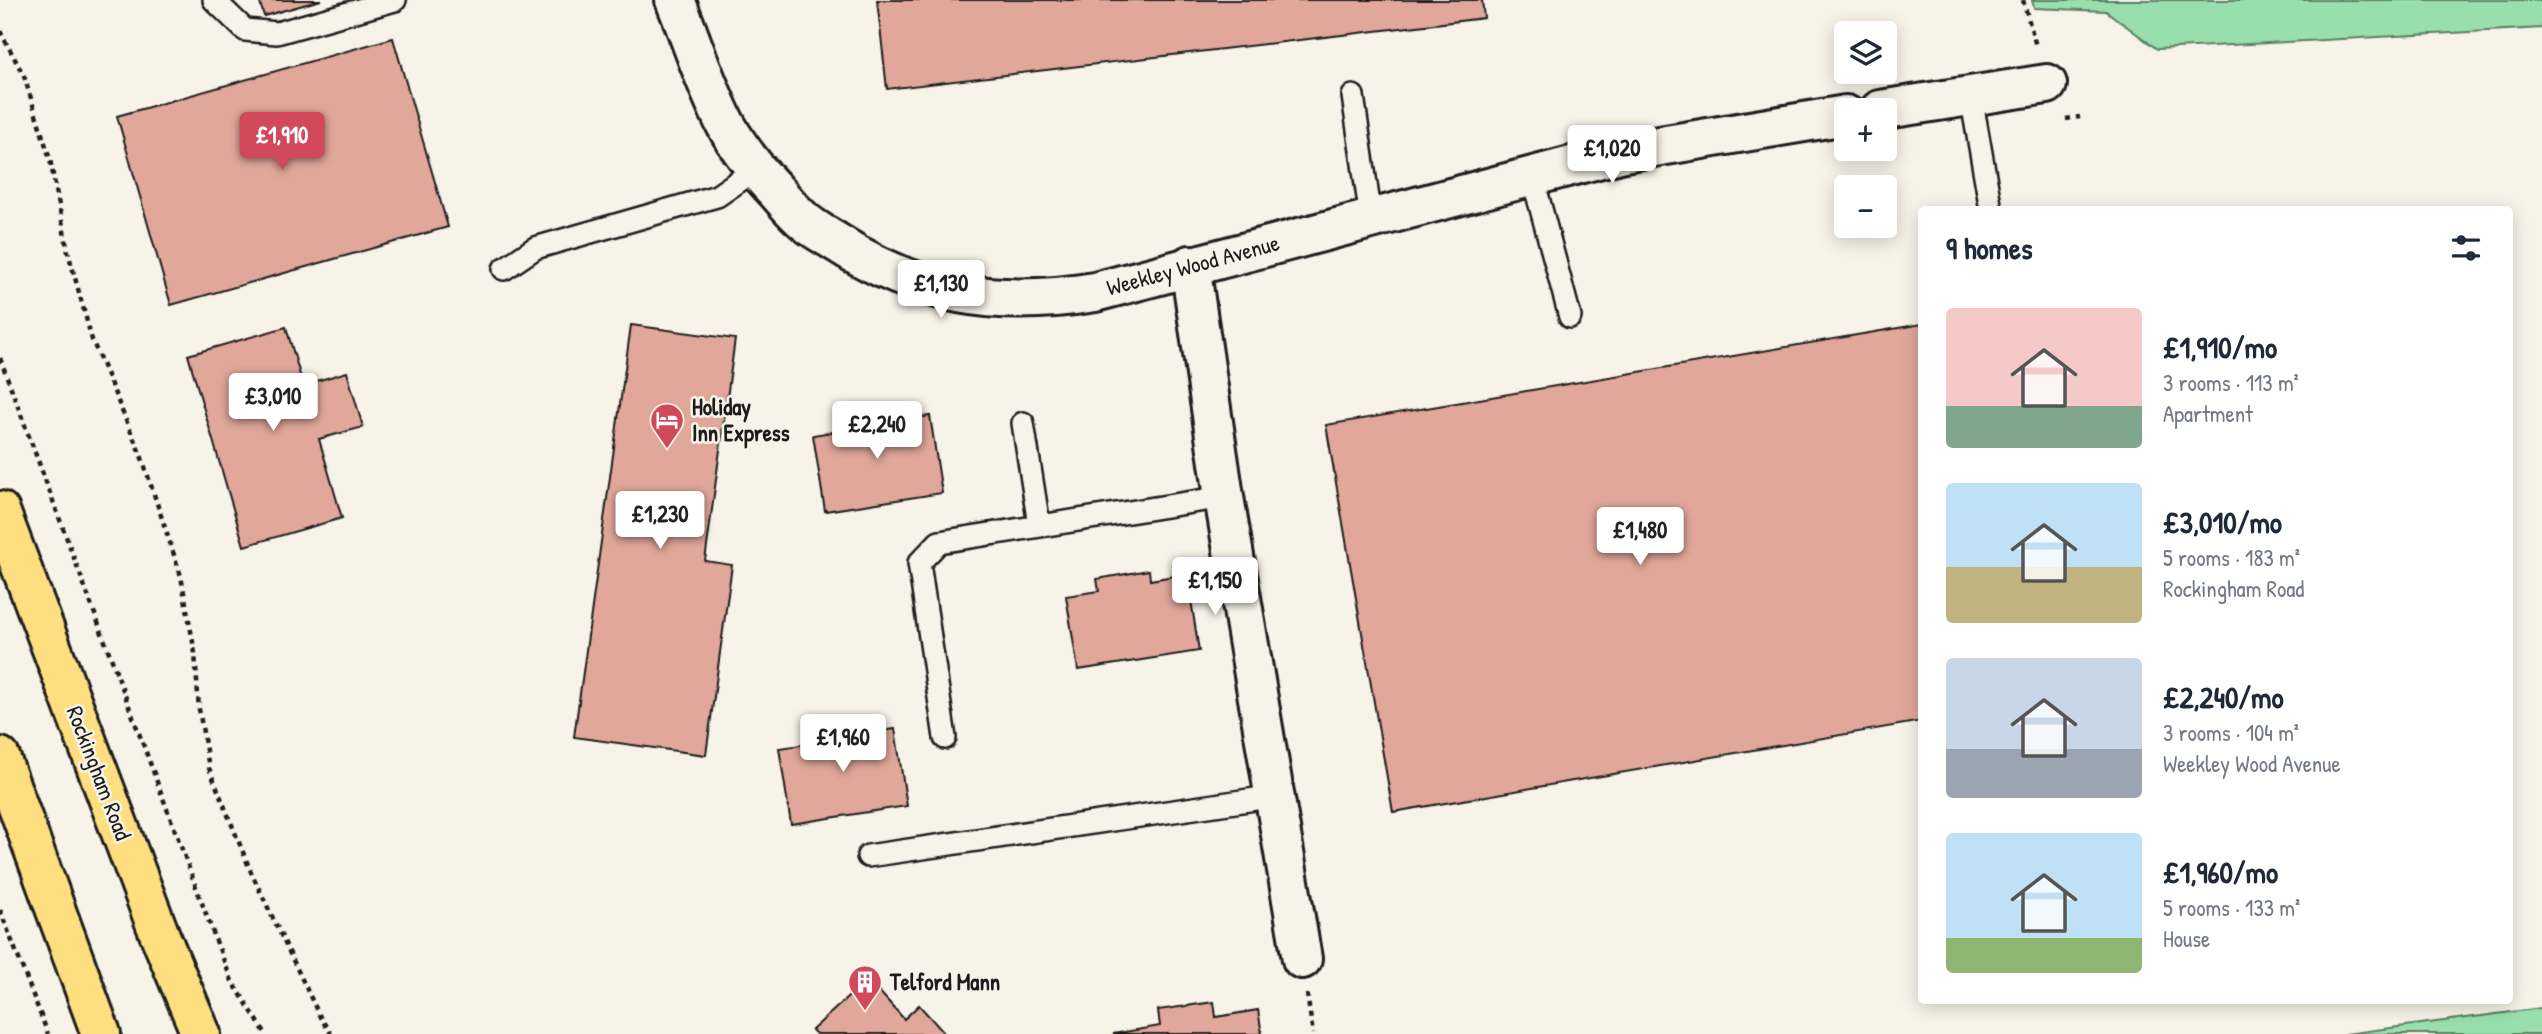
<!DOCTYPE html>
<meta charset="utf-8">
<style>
:root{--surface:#fff;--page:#f2f2f3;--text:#1f2937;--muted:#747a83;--accent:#d1495b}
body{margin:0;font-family:"Patrick Hand",sans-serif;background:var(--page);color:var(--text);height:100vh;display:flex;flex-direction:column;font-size:26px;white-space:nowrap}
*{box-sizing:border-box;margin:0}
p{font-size:23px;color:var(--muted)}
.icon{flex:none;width:38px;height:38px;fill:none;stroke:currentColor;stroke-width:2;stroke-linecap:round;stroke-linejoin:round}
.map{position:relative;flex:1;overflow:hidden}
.side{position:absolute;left:1918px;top:206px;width:595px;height:798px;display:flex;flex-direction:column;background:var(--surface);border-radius:7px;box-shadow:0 4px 18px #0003}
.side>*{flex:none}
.buttons{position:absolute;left:1834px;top:21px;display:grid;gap:14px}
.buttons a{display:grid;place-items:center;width:63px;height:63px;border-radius:7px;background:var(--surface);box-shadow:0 4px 18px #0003;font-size:35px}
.price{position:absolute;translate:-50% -60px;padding:0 16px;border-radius:7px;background:#fff;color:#222;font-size:23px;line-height:46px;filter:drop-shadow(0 2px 4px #0008)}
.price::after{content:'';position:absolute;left:50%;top:42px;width:21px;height:16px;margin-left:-10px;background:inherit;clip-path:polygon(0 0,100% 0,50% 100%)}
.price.active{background:var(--accent);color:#fff}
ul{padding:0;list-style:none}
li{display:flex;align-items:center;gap:21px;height:175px;padding:0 28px}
li span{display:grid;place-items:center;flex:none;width:196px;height:140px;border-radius:7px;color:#555}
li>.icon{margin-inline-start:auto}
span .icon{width:84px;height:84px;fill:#fffc;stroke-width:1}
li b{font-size:30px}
h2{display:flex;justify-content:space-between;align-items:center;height:84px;padding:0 28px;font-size:30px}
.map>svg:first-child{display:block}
</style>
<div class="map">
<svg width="2542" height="1034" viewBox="0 0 2542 1034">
<rect width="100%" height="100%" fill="#f7f3e8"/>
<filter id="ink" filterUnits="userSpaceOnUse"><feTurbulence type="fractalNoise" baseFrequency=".0143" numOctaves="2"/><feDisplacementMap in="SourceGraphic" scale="14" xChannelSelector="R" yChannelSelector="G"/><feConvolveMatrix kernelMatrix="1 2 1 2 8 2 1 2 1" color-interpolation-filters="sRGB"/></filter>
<g filter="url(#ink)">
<g fill="#98dfad" stroke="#5a7e64" stroke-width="2">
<polygon points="2032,0 2542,0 2542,28 2157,49 2106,11 2034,8"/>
<polygon points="2542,1008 2542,1034 2345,1034"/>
</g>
<g fill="#e0a79a" stroke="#1c1c1c" stroke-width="2">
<polygon points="259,0 321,0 264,16"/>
<polygon points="877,0 1482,0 1484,18 887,89"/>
<polygon points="393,38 448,227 171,305 117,116"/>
<polygon points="1922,324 1922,721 1393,812 1326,425"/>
<polygon points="631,325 735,339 705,561 732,565 706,755 574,737"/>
<polygon points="286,327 303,385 347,372 363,427 319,439 342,518 244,546 188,355"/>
<polygon points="896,409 898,421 930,416 942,493 825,511 813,435 851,429 849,417"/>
<polygon points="1149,570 1150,580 1187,574 1199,651 1078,670 1066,596 1099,591 1097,579"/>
<polygon points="861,722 863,734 895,729 907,806 791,824 779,748 817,743 815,729"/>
<polygon points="868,979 904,1019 919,1005 945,1034 816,1034 812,1030"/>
<polygon points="1214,1002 1216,1017 1258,1010 1262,1034 1113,1034 1160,1026 1158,1010"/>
</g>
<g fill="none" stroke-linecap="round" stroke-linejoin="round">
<g stroke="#1c1c1c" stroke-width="26">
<g id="lane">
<polyline points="214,0 245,30 277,33 395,0"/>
<polyline points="1353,96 1371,218"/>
<polyline points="1971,96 1991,210"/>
<polyline points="1532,175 1570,317"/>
<polyline points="504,269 535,248 717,196 756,169"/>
<polyline points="1023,423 1039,525"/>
<polyline points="945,738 919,563 939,542 1224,497"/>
<polyline points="868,856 1276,796"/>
</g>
</g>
<g stroke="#1c1c1c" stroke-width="44">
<g id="street">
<path d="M675 0C692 41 705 84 725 123 738 148 757 171 776 191 784 200 792 210 801 218 811 228 825 235 836 242 919 296 998 308 1095 292L1624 152 1846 115"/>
<polyline points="1880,110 2047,84"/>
<polyline points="1190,265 1224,497 1302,959"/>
</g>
</g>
<g stroke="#1c1c1c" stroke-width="44">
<g id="highway">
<polyline points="0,511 159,933 201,1034"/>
<polyline points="0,757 101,1034"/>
</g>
</g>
<g stroke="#1c1c1c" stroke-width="4.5" stroke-dasharray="5 5" stroke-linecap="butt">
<polyline points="2023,0 2036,46"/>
<polyline points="0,31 24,76 50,159 68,252 92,340 142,458 181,576 195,653 199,709 209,768 251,872 320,1017 331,1034"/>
<polyline points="2066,119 2080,117"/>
<polyline points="0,358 216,941 232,981 266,1034"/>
<polyline points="0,910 48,1034"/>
<polyline points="1307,994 1313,1034"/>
</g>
<use href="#lane" stroke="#f7f3e8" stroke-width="21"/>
<use href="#street" stroke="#f7f3e8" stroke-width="38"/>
<use href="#highway" stroke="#fedf80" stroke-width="38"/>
</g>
</g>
<defs>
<g id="hotel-pin" transform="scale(1.75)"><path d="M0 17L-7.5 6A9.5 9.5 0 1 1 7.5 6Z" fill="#d1495b" stroke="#f7f3e8"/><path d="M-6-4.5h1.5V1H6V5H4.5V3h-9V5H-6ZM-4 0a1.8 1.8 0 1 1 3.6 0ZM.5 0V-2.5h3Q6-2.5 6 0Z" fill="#fff"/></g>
<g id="building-pin" transform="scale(1.75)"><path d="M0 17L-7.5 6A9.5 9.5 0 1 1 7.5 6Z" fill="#d1495b" stroke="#f7f3e8"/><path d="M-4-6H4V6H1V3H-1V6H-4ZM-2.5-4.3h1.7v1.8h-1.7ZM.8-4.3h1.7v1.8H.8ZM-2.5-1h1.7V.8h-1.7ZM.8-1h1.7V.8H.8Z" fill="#fff"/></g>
</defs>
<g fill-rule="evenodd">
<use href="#hotel-pin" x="667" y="420"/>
<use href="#building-pin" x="865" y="982"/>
</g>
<g text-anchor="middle" stroke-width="5" stroke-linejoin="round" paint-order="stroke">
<g font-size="23" fill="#1c1c1c" stroke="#f7f3e8">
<text transform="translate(1193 265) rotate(-15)" y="8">Weekley Wood Avenue</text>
<text transform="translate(99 773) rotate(69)" y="8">Rockingham Road</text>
</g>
<g font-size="23" font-weight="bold" fill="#1c1c1c" stroke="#f7f3e8" text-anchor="start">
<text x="692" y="415">Holiday<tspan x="692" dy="26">Inn Express</tspan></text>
<text x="890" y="990">Telford Mann</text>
</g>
</g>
</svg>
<div class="buttons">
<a><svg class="icon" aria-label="layers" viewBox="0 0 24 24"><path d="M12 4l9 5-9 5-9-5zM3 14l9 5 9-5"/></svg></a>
<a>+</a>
<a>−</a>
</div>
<b class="price active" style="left:282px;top:172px">£1,910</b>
<b class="price" style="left:1612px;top:185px">£1,020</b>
<b class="price" style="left:941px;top:320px">£1,130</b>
<b class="price" style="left:273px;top:433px">£3,010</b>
<b class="price" style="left:877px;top:461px">£2,240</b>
<b class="price" style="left:660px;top:551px">£1,230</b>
<b class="price" style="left:1640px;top:567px">£1,480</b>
<b class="price" style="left:1215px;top:617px">£1,150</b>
<b class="price" style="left:843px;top:774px">£1,960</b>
<section class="side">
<h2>9 homes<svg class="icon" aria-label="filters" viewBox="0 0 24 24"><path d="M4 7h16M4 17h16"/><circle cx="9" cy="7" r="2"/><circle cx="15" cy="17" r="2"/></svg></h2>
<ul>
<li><span style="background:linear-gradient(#f6c9c9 70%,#7fa58c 0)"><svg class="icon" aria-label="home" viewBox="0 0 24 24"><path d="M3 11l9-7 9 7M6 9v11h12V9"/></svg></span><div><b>£1,910/mo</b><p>3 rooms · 113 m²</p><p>Apartment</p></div></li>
<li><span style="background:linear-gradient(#bfe0f5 60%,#c2b280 0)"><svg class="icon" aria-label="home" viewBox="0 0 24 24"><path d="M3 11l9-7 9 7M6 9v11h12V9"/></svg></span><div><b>£3,010/mo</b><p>5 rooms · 183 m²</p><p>Rockingham Road</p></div></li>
<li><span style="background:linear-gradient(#c9d6e8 65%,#9aa5b1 0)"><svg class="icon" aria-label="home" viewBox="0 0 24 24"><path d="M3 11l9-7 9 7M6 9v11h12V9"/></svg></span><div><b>£2,240/mo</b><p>3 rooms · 104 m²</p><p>Weekley Wood Avenue</p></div></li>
<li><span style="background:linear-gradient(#bfe0f5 75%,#8fb573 0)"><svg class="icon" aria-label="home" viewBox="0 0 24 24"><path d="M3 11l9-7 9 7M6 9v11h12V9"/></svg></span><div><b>£1,960/mo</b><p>5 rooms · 133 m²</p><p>House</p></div></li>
</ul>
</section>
</div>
